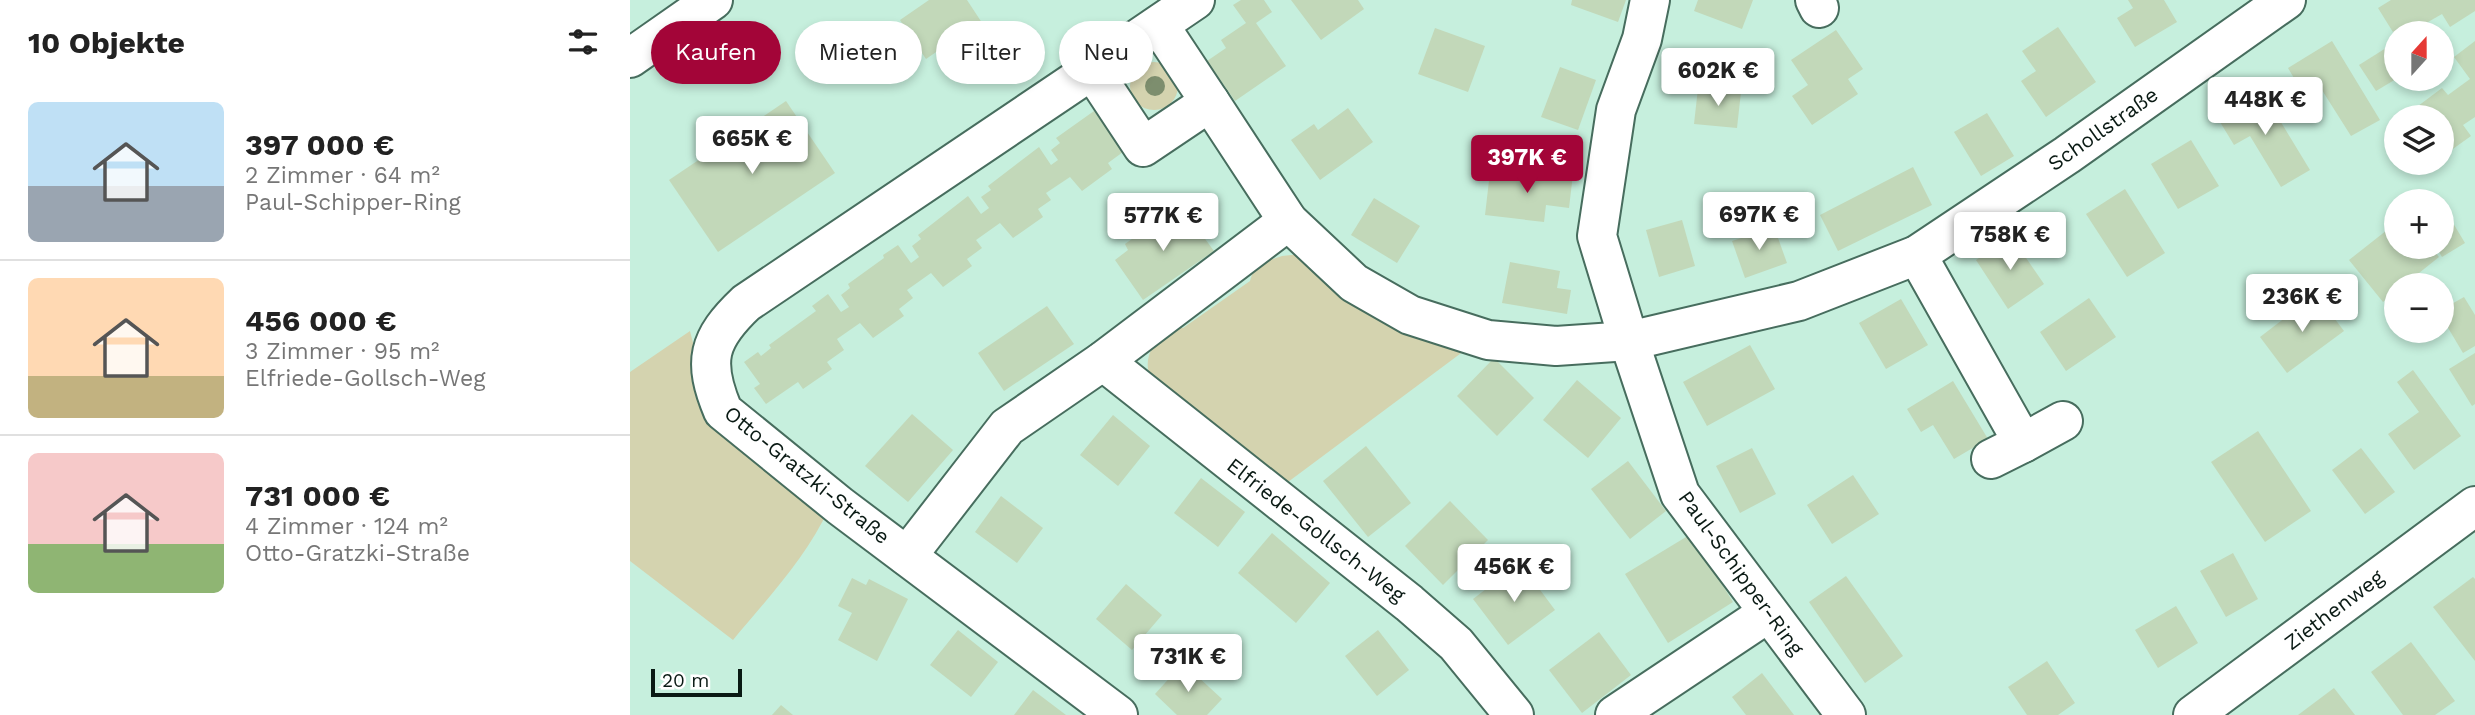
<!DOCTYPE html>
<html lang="de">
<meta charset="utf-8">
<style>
:root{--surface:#fff;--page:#f2f2f2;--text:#222;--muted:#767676;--line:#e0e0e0;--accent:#a30538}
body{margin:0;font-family:"Work Sans",sans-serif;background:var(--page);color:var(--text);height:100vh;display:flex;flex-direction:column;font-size:26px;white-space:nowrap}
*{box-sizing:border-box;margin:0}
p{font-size:23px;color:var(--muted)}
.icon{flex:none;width:38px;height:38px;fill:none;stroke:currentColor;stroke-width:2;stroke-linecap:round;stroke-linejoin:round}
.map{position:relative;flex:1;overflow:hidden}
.drawer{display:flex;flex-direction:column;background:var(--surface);width:630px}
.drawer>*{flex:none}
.hud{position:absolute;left:21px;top:21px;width:665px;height:63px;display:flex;gap:14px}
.needle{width:46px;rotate:21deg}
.buttons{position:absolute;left:1754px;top:21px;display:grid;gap:14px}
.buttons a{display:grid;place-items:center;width:70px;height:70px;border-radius:50%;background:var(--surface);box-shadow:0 4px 10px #0003;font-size:35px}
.scale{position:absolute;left:21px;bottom:18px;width:91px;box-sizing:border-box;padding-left:7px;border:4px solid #0a1a14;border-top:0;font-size:19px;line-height:24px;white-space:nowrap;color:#0a1a14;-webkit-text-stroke:5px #fff;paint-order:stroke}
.price{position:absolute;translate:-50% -60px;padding:0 16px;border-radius:7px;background:#fff;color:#222;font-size:23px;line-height:46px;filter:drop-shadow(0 2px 4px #0008)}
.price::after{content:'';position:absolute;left:50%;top:42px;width:21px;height:16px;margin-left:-10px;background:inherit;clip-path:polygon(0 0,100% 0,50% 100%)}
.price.on{background:var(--accent);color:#fff}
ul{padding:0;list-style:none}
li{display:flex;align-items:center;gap:21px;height:175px;padding:0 28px}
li+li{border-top:2px solid var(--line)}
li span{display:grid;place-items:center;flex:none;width:196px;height:140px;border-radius:10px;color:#555}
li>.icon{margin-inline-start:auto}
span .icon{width:84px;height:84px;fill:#fffc;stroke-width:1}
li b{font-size:30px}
h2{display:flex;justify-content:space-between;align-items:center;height:84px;padding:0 28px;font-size:30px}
.pill{padding:0 24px;border-radius:32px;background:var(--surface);box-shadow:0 4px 10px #0003;font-size:24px;line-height:63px}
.pill.on{background:var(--accent);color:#fff}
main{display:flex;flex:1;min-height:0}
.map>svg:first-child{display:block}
</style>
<main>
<section class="drawer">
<h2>10 Objekte<svg class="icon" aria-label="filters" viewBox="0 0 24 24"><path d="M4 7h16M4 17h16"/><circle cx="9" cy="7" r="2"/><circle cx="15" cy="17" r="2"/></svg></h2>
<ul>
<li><span style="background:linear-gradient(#bfe0f5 60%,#9aa5b1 0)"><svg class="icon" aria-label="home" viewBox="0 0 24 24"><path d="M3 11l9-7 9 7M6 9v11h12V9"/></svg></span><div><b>397 000 €</b><p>2 Zimmer · 64 m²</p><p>Paul-Schipper-Ring</p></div></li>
<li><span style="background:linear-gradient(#ffd9b3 70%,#c2b280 0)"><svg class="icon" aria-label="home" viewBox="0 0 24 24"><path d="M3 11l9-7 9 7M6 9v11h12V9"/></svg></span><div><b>456 000 €</b><p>3 Zimmer · 95 m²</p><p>Elfriede-Gollsch-Weg</p></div></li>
<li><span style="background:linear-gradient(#f6c9c9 65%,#8fb573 0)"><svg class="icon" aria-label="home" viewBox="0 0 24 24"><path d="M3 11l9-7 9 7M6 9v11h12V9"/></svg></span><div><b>731 000 €</b><p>4 Zimmer · 124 m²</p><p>Otto-Gratzki-Straße</p></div></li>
</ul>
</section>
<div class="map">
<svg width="1845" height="715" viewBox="0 0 1845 715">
<rect width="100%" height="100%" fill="#c6efdd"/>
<g fill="#d4d3af">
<circle cx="524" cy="86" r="24"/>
<path d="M671 254 846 342 658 482 646 474 614 462 613 447 548 396 533 398C510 369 514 353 538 327L553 328 620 281 625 265 652 256Z"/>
<path d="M60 331 81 414 199 508C177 557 137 599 103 640L0 561V372Z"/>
</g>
<g fill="#c2d8b9">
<polygon points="299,0 337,0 360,35 320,61 312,48 296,59 270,20"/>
<polygon points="611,0 634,0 642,12 626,23 656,66 605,101 577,61 596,48 591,40 616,23 603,5"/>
<polygon points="661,0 728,0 734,9 691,40"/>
<polygon points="942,0 996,0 988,22 941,5"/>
<polygon points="1068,0 1123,0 1112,29 1064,11"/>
<polygon points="1498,0 1534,0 1547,22 1505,47 1487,18 1503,8"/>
<polygon points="1761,0 1845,0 1845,11 1820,27 1812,14 1779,33 1766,33 1766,37 1748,8"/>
<polygon points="1428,27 1466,82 1416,117 1391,81 1406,71 1392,51"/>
<polygon points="805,28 855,46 838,92 788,74"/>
<polygon points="1206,30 1233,69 1218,79 1228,94 1182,125 1162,96 1178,85 1161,60"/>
<polygon points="1702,41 1750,120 1721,136 1690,87 1674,95 1658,68"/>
<polygon points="1845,41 1845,117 1833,125 1841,136 1813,156 1811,153 1811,117 1796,117 1788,106 1812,88 1818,95 1840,79 1824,57"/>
<polygon points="1756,48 1766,62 1766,79 1746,91 1729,65"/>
<polygon points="930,67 966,80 948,130 911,117"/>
<polygon points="1068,88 1111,92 1107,128 1064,124"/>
<polygon points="1632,91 1680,170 1651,187 1620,136 1604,145 1587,117"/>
<polygon points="156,101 205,173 88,252 39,180"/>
<polygon points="718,108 743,142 690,180 661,140 684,124 688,130"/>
<polygon points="464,111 493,152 478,163 482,169 452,191 440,177 416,193 421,200 408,209 413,217 383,238 370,223 346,240 352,248 337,259 342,266 313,287 301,273 277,290 283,298 269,309 274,316 243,338 230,323 207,339 214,350 197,362 202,369 173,389 168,382 136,404 124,388 130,384 114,362 128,352 131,356 141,348 139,345 186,311 182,306 198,294 211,312 219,307 211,295 220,288 218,284 254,258 253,255 268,245 281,263 289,257 282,246 291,239 288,235 338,196 351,214 359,208 351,197 361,190 358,186 409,147 421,165 428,160 421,150 430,143 426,138"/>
<polygon points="1357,113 1384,156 1351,176 1324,132"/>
<polygon points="1561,140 1589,186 1548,209 1521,164"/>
<polygon points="1283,167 1302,205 1208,251 1190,215"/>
<polygon points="917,170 943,174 939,208 916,205 914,222 855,215 860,172 916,179"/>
<polygon points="1495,189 1535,253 1497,277 1456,214"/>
<polygon points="744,198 790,226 767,263 721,235"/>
<polygon points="553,209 584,251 513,300 485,260 498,250 495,244 539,212 542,217"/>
<polygon points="1820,218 1835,243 1812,257 1806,247 1811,247 1811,223"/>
<polygon points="1052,220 1065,266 1029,277 1016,230"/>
<polygon points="1766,223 1766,247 1801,247 1809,257 1774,285 1766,285 1766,292 1753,302 1719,260"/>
<polygon points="1144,227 1157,263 1115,278 1102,241"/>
<polygon points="1381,236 1414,284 1378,309 1346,260"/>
<polygon points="880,262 930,271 927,288 941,290 937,314 872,303"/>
<polygon points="1686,294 1714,331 1657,373 1630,337"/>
<polygon points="1834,297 1845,315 1845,346 1833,353 1811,316 1811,310"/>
<polygon points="1459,298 1486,337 1436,371 1410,332"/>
<polygon points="1271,299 1298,345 1256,369 1229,323"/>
<polygon points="417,306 444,344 374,391 348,353"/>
<polygon points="1120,345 1145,389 1077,426 1053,382"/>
<polygon points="1845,353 1845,404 1842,406 1819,369"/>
<polygon points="864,358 904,398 867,436 827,396"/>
<polygon points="1783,370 1831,436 1784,470 1758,434 1789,412 1767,382"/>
<polygon points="947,380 991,418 958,458 913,420"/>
<polygon points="1323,381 1358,439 1324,459 1303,425 1291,432 1277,409"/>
<polygon points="282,414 323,450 278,502 235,466"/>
<polygon points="483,415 520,446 488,486 450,455"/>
<polygon points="1628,431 1681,511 1635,542 1581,462"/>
<polygon points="736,446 781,503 738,537 693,481"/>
<polygon points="1122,448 1146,494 1110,513 1086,466"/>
<polygon points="1731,448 1765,492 1735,514 1702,470"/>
<polygon points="998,461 1036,511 1000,539 961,489"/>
<polygon points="1223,475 1249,514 1202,544 1177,505"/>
<polygon points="571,478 615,512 588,547 544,513"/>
<polygon points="371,496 413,528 387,563 345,532"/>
<polygon points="820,501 858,540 813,585 775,546"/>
<polygon points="642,533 700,583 666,623 608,573"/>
<polygon points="1061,534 1103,602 1038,643 995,574"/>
<polygon points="1603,553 1628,599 1596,617 1570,571"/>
<polygon points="890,563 925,610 878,645 843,599"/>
<polygon points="1216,576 1273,656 1235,683 1179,602"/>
<polygon points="1843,577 1845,579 1845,661 1803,607"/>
<polygon points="222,578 236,585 239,579 278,599 247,661 208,640 222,613 208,606"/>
<polygon points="496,584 532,615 502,650 466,619"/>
<polygon points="1546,606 1568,643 1528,668 1505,630"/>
<polygon points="328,630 368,662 341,697 300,665"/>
<polygon points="748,630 779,670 747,696 715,656"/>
<polygon points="969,632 1001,675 952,713 919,670"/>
<polygon points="1781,642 1825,701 1805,715 1773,715 1741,672"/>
<polygon points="1417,661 1445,703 1428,715 1397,715 1378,687"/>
<polygon points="553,663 592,699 577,715 547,715 525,694"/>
<polygon points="1132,673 1164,715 1116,715 1102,697"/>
<polygon points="1704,688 1725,715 1668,715"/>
<polygon points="403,690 436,715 384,715"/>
<polygon points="151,705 163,715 142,715"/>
</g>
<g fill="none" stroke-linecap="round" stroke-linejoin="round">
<g stroke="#476d5e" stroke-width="42">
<g id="minor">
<polyline points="1020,0 1012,39 986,110 967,236 999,341 1050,494 1216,715"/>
<polyline points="1185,0 1189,8"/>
<polyline points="529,25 580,102 513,147 462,70 565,0"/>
<path d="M462 70 116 303C78 339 72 361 93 411L210 506 488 715"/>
<polyline points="580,102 658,221 724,283 780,315 858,340 926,346 999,341 1169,301 1287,255 1437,155 1656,0"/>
<polyline points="1287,255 1393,443 1361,459"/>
<polyline points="473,361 779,603 826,644 884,715"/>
<polyline points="1393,443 1433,421"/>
<polyline points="277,556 377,427 473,361 658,221"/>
<polyline points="985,715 1138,613"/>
<polyline points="1563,715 1845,506"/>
</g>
</g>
<g stroke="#476d5e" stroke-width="42">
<polyline id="major" points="0,58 83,0"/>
</g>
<use href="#minor" stroke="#fff" stroke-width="38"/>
<use href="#major" stroke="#fff" stroke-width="38"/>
</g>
<circle fill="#7d8e6e" cx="525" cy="86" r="10"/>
<g text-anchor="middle" stroke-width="5" stroke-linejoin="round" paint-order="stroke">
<g font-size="21" fill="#0a1a14" stroke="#fff">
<text transform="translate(1473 129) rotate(-35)" y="7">Schollstraße</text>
<text transform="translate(177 475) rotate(39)" y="7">Otto-Gratzki-Straße</text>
<text transform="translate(686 530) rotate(38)" y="7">Elfriede-Gollsch-Weg</text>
<text transform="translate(1111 573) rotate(54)" y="7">Paul-Schipper-Ring</text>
<text transform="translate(1704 610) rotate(-37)" y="7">Ziethenweg</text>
</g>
</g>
</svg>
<div class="buttons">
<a><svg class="needle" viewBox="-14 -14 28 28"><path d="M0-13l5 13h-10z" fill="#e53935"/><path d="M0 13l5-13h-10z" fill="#767676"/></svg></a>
<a><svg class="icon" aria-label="layers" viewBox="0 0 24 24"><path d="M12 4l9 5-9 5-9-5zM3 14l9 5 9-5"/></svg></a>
<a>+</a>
<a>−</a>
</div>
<div class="scale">20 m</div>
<b class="price" style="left:1088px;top:108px">602K €</b>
<b class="price" style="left:1635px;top:137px">448K €</b>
<b class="price" style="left:122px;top:176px">665K €</b>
<b class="price on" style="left:897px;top:195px">397K €</b>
<b class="price" style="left:1129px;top:252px">697K €</b>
<b class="price" style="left:533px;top:253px">577K €</b>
<b class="price" style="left:1380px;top:272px">758K €</b>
<b class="price" style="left:1672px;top:334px">236K €</b>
<b class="price" style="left:884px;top:604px">456K €</b>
<b class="price" style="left:558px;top:694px">731K €</b>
<div class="hud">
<a class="pill on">Kaufen</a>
<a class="pill">Mieten</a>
<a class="pill">Filter</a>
<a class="pill">Neu</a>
</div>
</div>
</main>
